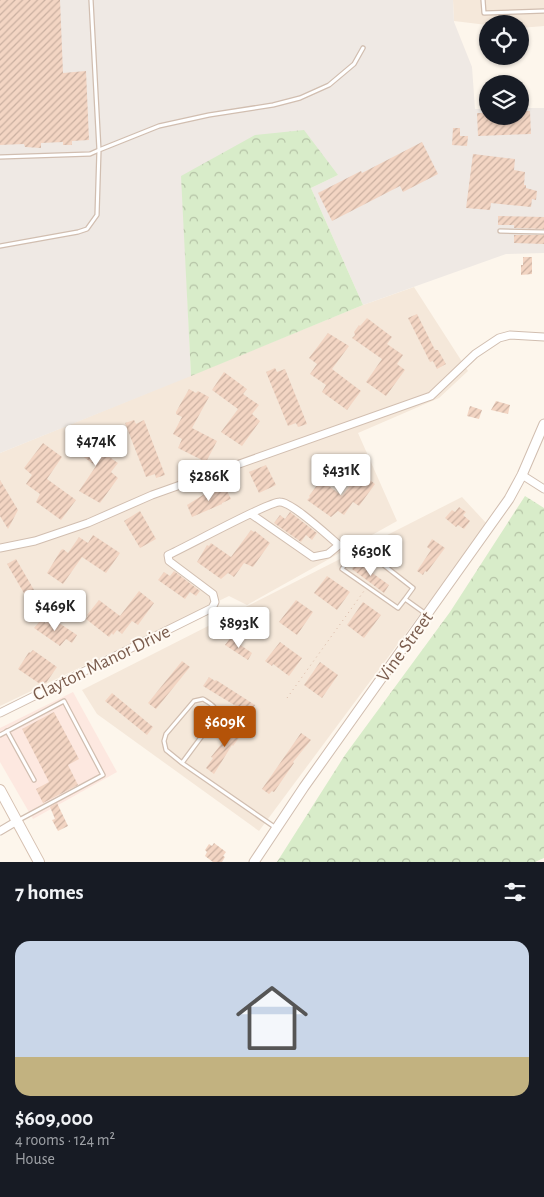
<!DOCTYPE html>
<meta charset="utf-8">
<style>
:root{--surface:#171b24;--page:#242831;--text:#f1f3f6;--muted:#9ea1a6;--accent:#b45309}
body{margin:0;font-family:"Alegreya Sans",sans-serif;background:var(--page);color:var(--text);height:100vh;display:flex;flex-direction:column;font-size:19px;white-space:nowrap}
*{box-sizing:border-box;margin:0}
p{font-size:16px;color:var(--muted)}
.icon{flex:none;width:28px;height:28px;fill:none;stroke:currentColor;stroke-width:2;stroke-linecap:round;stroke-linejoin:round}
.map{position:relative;height:862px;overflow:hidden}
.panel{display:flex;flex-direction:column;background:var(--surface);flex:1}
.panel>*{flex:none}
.buttons{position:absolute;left:479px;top:15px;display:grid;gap:10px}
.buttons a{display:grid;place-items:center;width:50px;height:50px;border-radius:50%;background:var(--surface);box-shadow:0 1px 4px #0004;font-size:25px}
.price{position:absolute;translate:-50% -42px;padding:0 11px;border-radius:5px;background:#fff;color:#222;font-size:16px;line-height:32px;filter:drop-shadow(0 1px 2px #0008)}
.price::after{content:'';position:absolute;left:50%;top:30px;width:15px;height:11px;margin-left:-8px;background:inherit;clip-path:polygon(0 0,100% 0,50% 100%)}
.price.on{background:var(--accent);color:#fff}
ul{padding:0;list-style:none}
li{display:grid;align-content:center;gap:10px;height:265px;padding:0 15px}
li span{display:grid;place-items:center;height:155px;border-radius:15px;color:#555}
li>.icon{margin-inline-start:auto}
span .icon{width:90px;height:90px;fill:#fffc;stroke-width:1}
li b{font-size:21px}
h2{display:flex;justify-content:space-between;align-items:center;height:60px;padding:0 15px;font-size:21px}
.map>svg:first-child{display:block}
</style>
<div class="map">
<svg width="544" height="862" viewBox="0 0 544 862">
<defs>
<pattern id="forest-crowns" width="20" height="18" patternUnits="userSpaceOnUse" patternTransform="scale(1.25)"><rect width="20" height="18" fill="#d8ecc9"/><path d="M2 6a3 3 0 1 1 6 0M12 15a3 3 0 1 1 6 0" fill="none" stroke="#b4c2a5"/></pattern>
<pattern id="building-hatch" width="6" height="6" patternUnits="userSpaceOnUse" patternTransform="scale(1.25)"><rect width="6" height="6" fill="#f3d5c3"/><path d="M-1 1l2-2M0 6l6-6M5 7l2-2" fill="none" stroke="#cab0a1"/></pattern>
</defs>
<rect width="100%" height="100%" fill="#fdf6ec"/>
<g fill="#f5e8da">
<polygon points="453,0 544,0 544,26 520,28 520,24 487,25 454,21"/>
<polygon points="414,287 468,371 439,398 358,433 397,521 247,605 229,596 0,706 0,453 363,305"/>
<polygon points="462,497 487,524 259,831 97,714 82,690"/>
</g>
<polygon fill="#fde8e0" points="73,692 117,772 33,819 0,762 0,728"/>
<polygon fill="#efe9e4" points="0,0 453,0 454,22 472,67 475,109 487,109 488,116 520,116 520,108 544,108 544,253 506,254 363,305 311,188 338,175 182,176 191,376 0,453"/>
<g fill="url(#forest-crowns)">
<polygon points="304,130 338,175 311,188 363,305 191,376 181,176 255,135"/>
<polygon points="525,496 544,508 544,858 535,862 277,862 345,755 450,612"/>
</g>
<g fill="url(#building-hatch)">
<polygon points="0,0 60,0 63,73 86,71 89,140 72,141 72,145 63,145 63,142 41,143 41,148 25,147 24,144 0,145"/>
<polygon points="520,111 530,111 531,134 478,136 477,113 488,113 488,116 520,116"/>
<polygon points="453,128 460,128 460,136 468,136 467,146 452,145"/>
<polygon points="422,142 438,174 403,192 400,186 332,221 318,193 361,171 362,173"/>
<polygon points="473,154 515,159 514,170 525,172 524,185 526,185 526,188 537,191 536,200 532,199 531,207 491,203 490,210 466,208"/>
<polygon points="498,216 544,217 544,229 514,228 514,225 498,225"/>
<polygon points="514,235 544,235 544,244 514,243"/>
<polygon points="523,257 532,257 532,274 521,275 521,265 523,265"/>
<polygon points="417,314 435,350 438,350 446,364 437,369 433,361 430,362 408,318"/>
<polygon points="367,318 392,337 387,344 403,355 397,364 405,370 386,396 366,382 382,359 352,338 355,335 354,332 359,325 360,326"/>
<polygon points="328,333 349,346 332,369 361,391 347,410 322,392 326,385 310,374 317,364 309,358"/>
<polygon points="275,368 277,372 285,369 307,424 298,427 296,423 288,426 266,372"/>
<polygon points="224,372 247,389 243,394 259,405 252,414 260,421 242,446 221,432 238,409 212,390"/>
<polygon points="189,389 196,393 198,391 209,397 192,428 217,441 206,462 178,448 182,439 173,434 182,417 176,414 176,412"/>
<polygon points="496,401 510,405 508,414 491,410"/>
<polygon points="470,406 482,410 479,419 467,416"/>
<polygon points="134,420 136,424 144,420 165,475 156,478 155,474 146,477 125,423"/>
<polygon points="82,429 105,446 101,451 118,463 111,472 118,478 100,503 79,491 96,466 70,447"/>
<polygon points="43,443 62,457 47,479 76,500 61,520 36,502 40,494 26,484 32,475 24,468"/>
<polygon points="266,465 276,485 259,493 249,472"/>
<polygon points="360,472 375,484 359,506 353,502 344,515 338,511 331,517 307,500 310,497 309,496 321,480 342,496"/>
<polygon points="0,480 18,510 8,529 0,516"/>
<polygon points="225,487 231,499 222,503 222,504 192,517 187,505 203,495"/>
<polygon points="459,507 466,512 463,515 470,521 464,529 458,525 456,527 445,518 452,510 455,512"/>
<polygon points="140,511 156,539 140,548 124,521"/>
<polygon points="290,512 317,533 312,540 306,535 301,542 274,523 280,515 285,519"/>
<polygon points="251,530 254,532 255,531 270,543 253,567 244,563 234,577 228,573 221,579 197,562 207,545 209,546 211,543 231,557"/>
<polygon points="93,535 120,553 106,573 82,557 63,584 47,573 61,550 63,549 68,553 79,537 88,543"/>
<polygon points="432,539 445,548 427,572 425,571 423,575 417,571 431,550 427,547"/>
<polygon points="16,559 41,602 32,607 7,564"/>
<polygon points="357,562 389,585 384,593 352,569"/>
<polygon points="174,571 200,591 196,596 190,592 185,599 158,580 164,572 170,576"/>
<polygon points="327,576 350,592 337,610 314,593"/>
<polygon points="139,591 154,603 138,625 132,621 122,634 117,630 113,635 112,633 109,637 86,619 88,616 87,615 99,600 120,616"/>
<polygon points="296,600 313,612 297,635 279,622"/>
<polygon points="363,602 381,615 364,638 347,625"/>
<polygon points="50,617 77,635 72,643 66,639 60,646 34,628 41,620 46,623"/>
<polygon points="230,638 252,653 248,660 225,645"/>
<polygon points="280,642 302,658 289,676 273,664 272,666 265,661"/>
<polygon points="33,650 57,667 46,683 45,682 43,686 18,669 29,652 30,653"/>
<polygon points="182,661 190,667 156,709 148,703"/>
<polygon points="320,662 338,675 322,698 304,685"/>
<polygon points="209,677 215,681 216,680 255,705 249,714 203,686"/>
<polygon points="112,693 153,727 147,735 105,701"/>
<polygon points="54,712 79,759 68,765 78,785 43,803 36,789 49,782 22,729"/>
<polygon points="237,724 245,730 233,746 232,745 214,774 206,768 213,758 211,757"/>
<polygon points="301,733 311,740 293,762 294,763 274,792 272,791 269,794 262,789"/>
<polygon points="57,803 68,826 58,831 52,820 55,819 50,807"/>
<polygon points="214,843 226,852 223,856 225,857 222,862 213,862 205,856 207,852 205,850 209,844 212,846"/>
</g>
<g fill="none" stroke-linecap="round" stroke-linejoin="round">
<g stroke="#d1beb0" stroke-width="5.5">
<g id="service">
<polyline points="483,0 484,13 544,11"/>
<polyline points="0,157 90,154 99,150 91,0"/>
<polyline points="500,231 544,232"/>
<polyline points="0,246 78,232 87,229 97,215 99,150 159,126 209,115 273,105 300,98 329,85 354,64 363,48"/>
<polyline points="405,599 413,588 372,556 348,560 342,569 398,608 405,599 426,614"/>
<polyline points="7,731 34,780"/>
<polyline points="0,735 64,701 103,775 19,820"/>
<path d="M182 763 216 717C218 707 211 704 203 699L194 701 166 734 164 741 166 750 182 763 276 828"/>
</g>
</g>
<g stroke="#d1beb0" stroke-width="9">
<g id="minor">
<polyline points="522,475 544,489"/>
<polyline points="0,548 35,541 88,523 152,495 431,396 475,354 499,338 510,335 544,337"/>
<path d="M0 713 212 608 215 602 213 594 169 561 168 555C184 548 270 501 280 502 292 502 328 536 339 545L328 554 313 557 251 514"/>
<polyline points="0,831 17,821"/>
</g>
</g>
<g stroke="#d1beb0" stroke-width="11">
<polyline id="tertiary" points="254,862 304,787 509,499 522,475 544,424"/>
</g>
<g stroke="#d6c0b0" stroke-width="12">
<polyline id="secondary" points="0,790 39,862"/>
</g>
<polyline stroke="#d9b8a5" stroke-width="1" stroke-dasharray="1 4" stroke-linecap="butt" points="287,698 364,591"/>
<use href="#service" stroke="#fff" stroke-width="3"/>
<use href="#minor" stroke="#fff" stroke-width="7"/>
<use href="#tertiary" stroke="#fff" stroke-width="9"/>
<use href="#secondary" stroke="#fff" stroke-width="10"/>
</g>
<g text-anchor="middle" stroke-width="4" stroke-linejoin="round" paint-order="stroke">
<g font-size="19" fill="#7a5c4d" stroke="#fffaf3">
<text transform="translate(404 646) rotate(-54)" y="7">Vine Street</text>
<text transform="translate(101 662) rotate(-26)" y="7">Clayton Manor Drive</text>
</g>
</g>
</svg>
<div class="buttons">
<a><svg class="icon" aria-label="locate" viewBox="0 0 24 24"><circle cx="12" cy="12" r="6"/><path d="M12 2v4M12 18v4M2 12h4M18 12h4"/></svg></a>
<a><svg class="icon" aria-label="layers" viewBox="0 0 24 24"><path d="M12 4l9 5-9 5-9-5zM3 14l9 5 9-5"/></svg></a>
</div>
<b class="price" style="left:96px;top:467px">$474K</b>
<b class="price" style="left:341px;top:496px">$431K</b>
<b class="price" style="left:209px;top:502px">$286K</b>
<b class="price" style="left:371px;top:577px">$630K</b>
<b class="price" style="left:55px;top:632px">$469K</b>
<b class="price" style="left:239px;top:649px">$893K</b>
<b class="price on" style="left:225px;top:748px">$609K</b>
</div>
<section class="panel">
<h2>7 homes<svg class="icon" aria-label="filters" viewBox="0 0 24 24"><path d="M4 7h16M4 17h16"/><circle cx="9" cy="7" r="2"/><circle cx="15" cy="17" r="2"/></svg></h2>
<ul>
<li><span style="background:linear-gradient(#c9d6e8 75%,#c2b280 0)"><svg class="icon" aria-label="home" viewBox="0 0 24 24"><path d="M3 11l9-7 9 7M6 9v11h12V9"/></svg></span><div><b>$609,000</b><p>4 rooms · 124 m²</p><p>House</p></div></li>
</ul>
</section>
